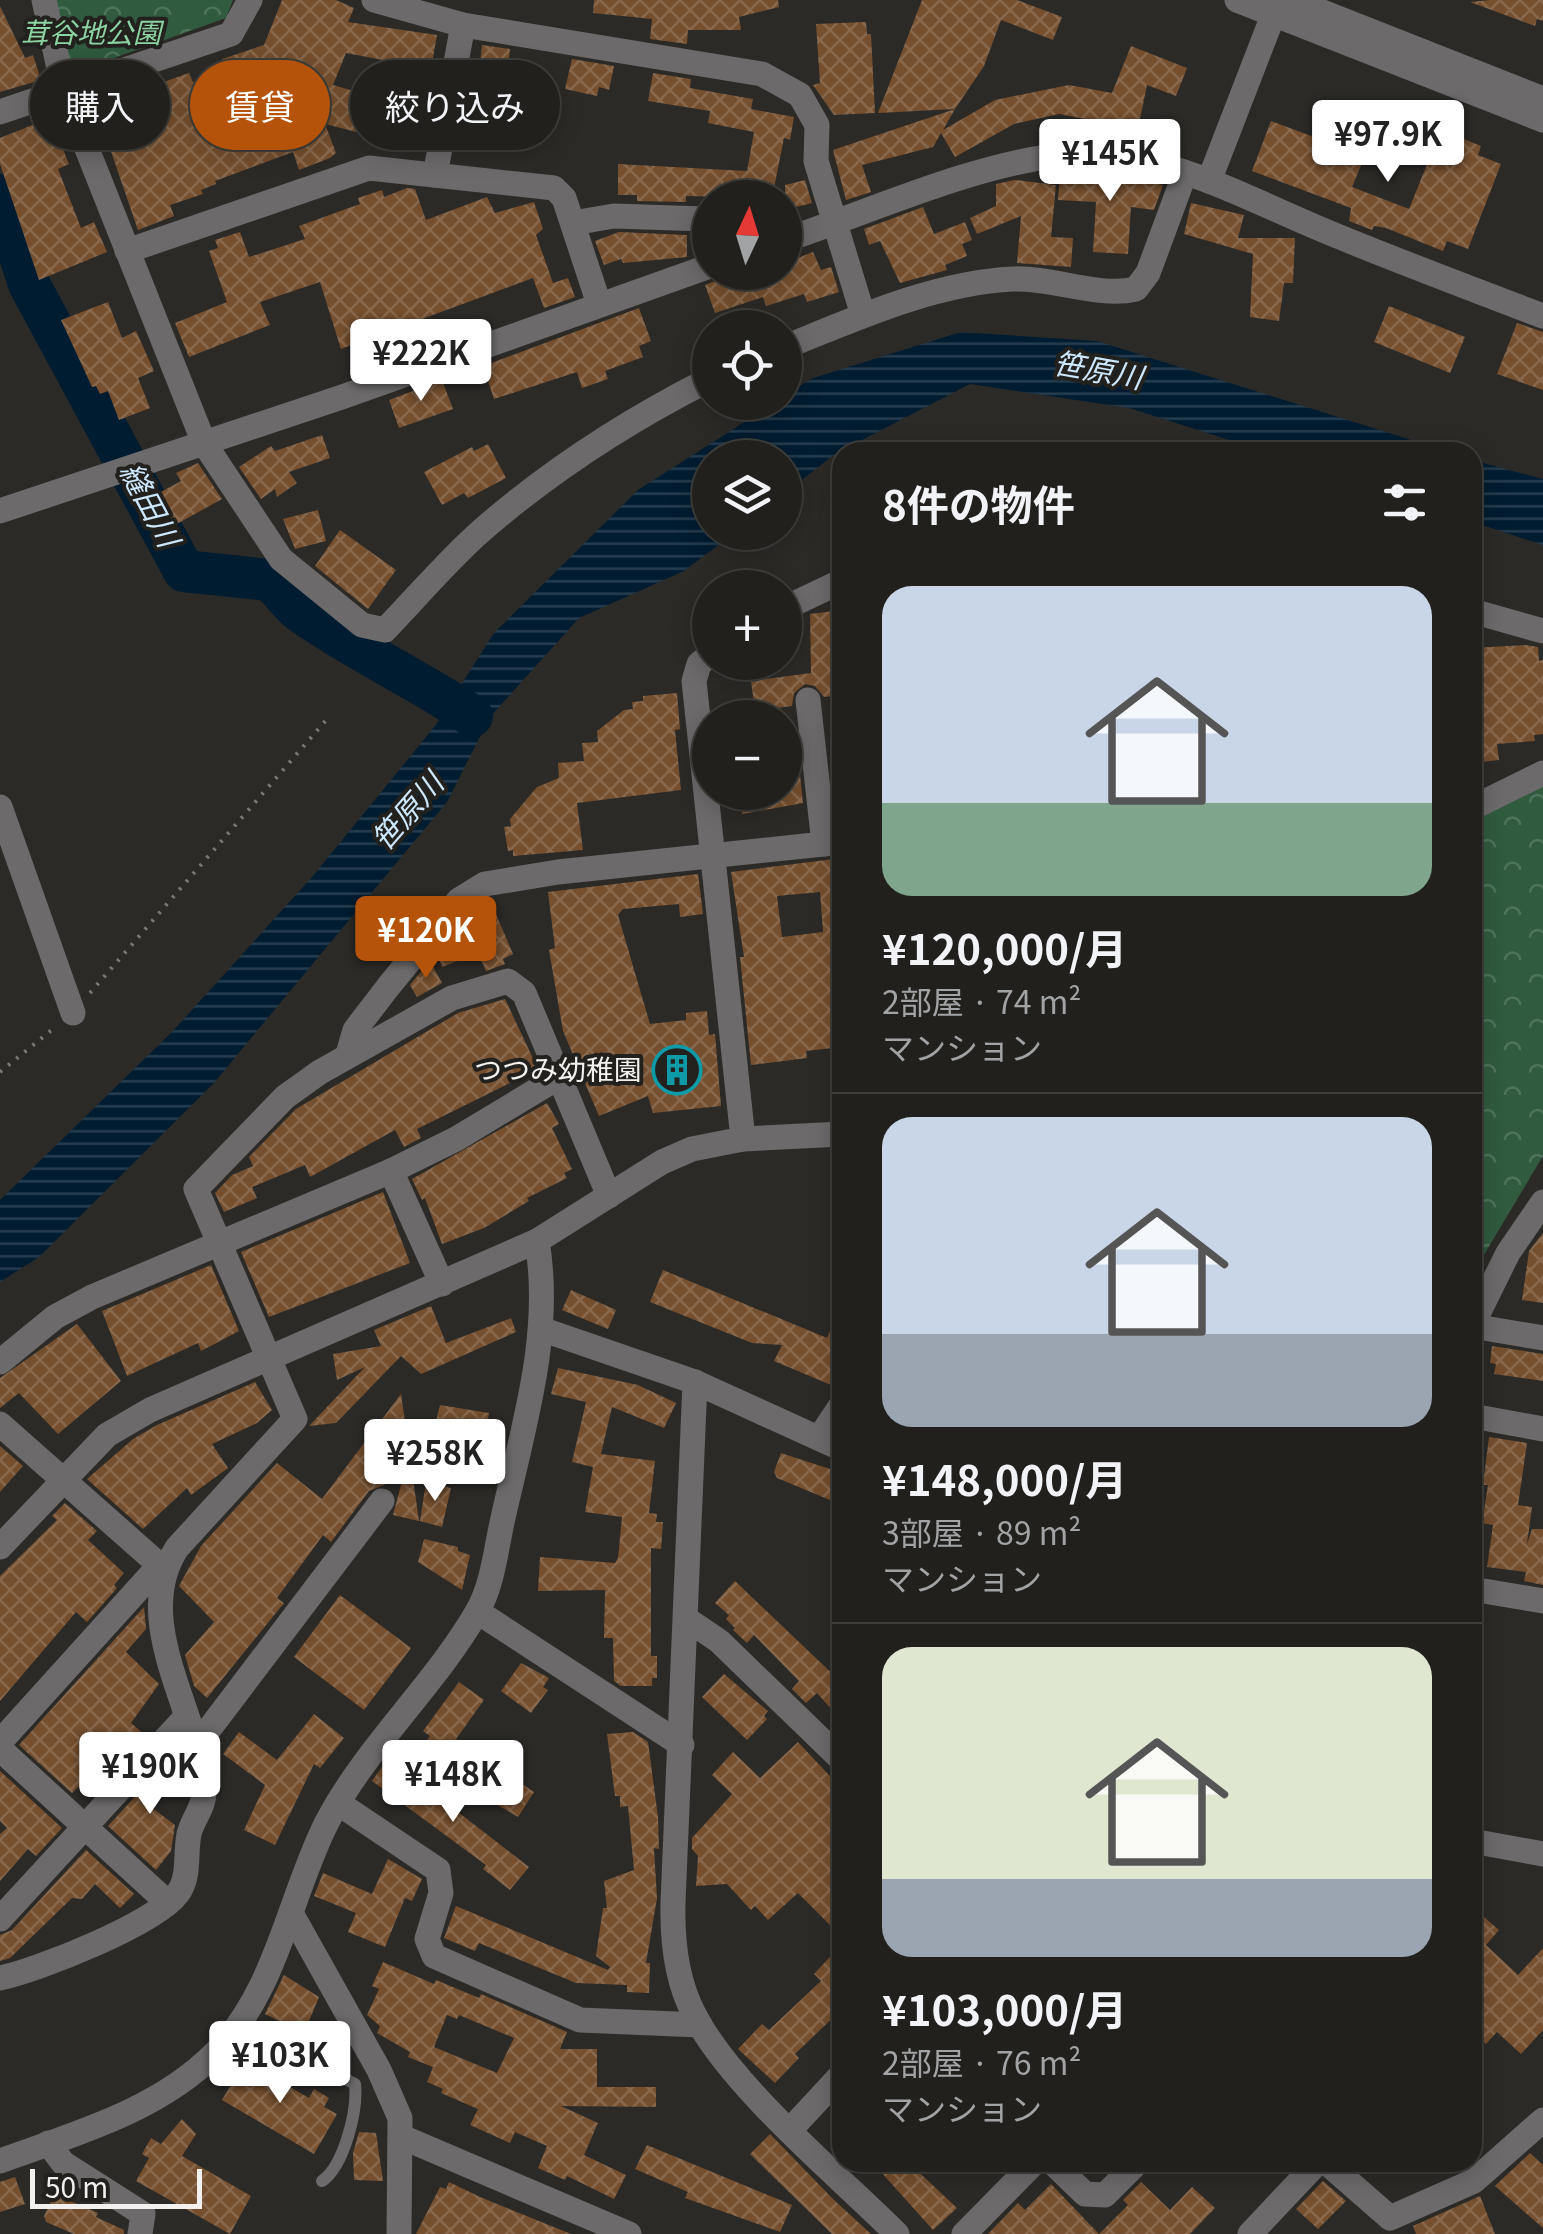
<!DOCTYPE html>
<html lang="ja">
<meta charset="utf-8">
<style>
:root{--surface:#21201d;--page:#2d2d2a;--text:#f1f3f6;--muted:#a2a3a4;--line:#3e3e3b;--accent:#b45309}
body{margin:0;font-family:Georgia,"Noto Sans JP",serif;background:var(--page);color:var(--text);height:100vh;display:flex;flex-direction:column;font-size:38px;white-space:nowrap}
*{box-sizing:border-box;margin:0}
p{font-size:32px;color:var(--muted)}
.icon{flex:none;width:55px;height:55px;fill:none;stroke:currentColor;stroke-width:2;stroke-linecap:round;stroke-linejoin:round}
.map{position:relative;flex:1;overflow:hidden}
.sheet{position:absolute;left:832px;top:442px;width:650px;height:1730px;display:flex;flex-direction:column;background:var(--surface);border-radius:30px;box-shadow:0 5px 25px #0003,0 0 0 2px var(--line)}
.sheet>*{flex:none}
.hud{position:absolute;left:30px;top:60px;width:652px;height:90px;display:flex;gap:20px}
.needle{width:65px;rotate:4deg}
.fabs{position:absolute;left:692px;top:180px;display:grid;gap:20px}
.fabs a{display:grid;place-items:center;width:110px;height:110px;border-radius:50%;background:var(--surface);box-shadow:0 5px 25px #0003,0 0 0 2px var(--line);font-size:50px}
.scale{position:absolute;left:30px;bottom:25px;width:172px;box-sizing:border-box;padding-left:10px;border:5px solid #f2f1ef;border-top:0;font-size:28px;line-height:35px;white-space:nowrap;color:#f2f1ef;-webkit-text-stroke:8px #22211e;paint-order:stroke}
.price{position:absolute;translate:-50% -85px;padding:0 22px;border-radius:10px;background:#fff;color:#222;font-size:32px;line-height:65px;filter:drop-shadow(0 2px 5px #0008)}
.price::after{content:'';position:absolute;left:50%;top:60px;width:30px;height:22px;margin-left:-15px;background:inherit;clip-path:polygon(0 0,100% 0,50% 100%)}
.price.selected{background:var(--accent);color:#fff}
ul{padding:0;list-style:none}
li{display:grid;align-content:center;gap:20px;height:530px;padding:0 50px}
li+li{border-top:2px solid var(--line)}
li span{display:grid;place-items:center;height:310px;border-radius:30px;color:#555}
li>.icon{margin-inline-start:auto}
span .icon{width:180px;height:180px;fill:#fffc;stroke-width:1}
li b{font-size:42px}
h2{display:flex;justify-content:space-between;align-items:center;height:120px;padding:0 50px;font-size:42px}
.tag{padding:0 35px;border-radius:45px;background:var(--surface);box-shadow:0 5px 25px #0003,0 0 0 2px var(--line);font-size:35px;line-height:90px}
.tag.selected{background:var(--accent);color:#fff}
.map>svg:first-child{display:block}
</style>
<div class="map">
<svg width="1543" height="2234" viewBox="0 0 1543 2234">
<defs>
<pattern id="forest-crowns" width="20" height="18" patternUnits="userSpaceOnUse" patternTransform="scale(2.5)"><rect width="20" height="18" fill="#305b3f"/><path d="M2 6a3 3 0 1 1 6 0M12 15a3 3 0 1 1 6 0" fill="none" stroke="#4e735b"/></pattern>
<pattern id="water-rules" width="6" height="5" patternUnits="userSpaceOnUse" patternTransform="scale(2.5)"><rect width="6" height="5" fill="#001c31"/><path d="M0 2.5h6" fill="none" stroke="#263d4f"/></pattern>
<pattern id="building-cross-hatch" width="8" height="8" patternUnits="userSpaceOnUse" patternTransform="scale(2.5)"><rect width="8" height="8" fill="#754f2e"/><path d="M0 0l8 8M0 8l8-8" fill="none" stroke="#89694d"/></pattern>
</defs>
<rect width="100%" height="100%" fill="#2c2a27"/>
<g fill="url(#forest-crowns)">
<polygon points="46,0 233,0 226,18 69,74"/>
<polygon points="1543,787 1543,1156 1473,1273 1473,824 1498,805"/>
</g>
<g fill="url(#water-rules)">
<polygon points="961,332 1097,341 1449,452 1267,452 1129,408 970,384 835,454 785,493 785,458 710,458 710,532 734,533 684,571 579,618 490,717 447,802 213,1084 39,1257 0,1282 0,1200 173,1031 312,877 435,726 494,633 638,490 774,403 785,402 785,395 813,378"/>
<polygon points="1472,460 1543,479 1543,545 1473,522"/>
</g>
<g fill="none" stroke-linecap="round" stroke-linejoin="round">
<path stroke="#001c31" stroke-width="42" d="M0 195 29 284 184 571 269 580C282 590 289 604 302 613 356 651 417 679 472 716"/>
</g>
<g fill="url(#building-cross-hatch)" fill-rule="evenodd">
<path d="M282 0H336L354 8 348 22 437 35 419 135 379 127 376 137 325 124 336 153 330 158 299 170 293 152 215 181 216 184 201 190 203 194 170 205 174 216 138 230 107 140 171 117 158 84 189 73 193 82 226 70 222 59 264 45ZM346 53 399 63 392 102 333 85Z"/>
<polygon points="594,0 778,0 779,7 739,17 741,30 688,30 687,44 650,39 652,19 593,13"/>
<polygon points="922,0 1017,0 1062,17 1053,40 1001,20 984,66 955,109 878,113"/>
<polygon points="1490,0 1543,0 1543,21 1537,19 1535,26 1470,2"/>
<polygon points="0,6 25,58 33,55 41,80 0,92"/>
<polygon points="866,22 867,34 871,34 875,113 834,115 813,85 820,83 816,24"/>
<polygon points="482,45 510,49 507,76 513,77 504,147 458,142 464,110 485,110 491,66 480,65"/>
<polygon points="1131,46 1187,68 1176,96 1147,85 1138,129 1059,114 1014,124 955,157 941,133 933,147 862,165 871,192 846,200 833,150 955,109 943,130 995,100 1069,85 1112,93"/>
<polygon points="572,59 614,66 609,90 599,87 597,96 565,89"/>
<polygon points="653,73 691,79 690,88 753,99 751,109 794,117 790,140 784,138 772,198 686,196 686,202 637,201 637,195 618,195 618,164 747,171 754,132 708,123 710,111 648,101"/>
<polygon points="50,118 69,164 58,169 81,228 94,222 107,252 39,280 0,164 0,138"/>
<polygon points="1271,121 1365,156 1352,187 1409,209 1441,130 1481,146 1478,155 1501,164 1468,249 1447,241 1443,251 1386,228 1374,226 1372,230 1349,221 1351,208 1252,171"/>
<polygon points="1101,171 1163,185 1154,210 1131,207 1128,254 1093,252 1096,202 1058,200 1060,172"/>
<polygon points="805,180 812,203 785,210 785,185"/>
<polygon points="1015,180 1056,185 1051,237 1073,238 1071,267 1017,263 1021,216 977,234 970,218 996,206 996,184"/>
<polygon points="407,188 415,189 426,220 487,197 495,213 534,202 543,229 536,235 553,283 568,278 575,297 544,308 533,278 341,349 320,282 260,302 270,325 189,357 175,323 227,302 209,251 218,248 215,240 240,232 249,257 305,239 299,226 360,204 358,198 382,190 384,197"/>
<polygon points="1191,203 1244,215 1238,238 1295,238 1293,283 1284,283 1279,321 1250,317 1253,254 1184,234"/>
<polygon points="923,207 934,234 965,222 972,240 962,244 967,256 945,265 947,270 900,283 880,241 869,245 864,229"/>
<polygon points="619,232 687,235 687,257 623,263 621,259 604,265 595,241"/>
<polygon points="813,252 821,270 831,267 839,292 807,302 804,294 766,306 763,297 715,313 705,285 738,272 741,280 760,272 785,272 785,263"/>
<polygon points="108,302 122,338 136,331 154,371 138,378 150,408 119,420 108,391 100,394 96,386 92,387 61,320"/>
<polygon points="1389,306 1465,337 1450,373 1374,342"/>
<polygon points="639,308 651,341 639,346 643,357 605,371 608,379 582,388 577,372 494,399 483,366"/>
<polygon points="1517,323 1543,332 1543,390 1497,374"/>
<polygon points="442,380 453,409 399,428 389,400"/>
<polygon points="322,435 330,458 289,472 297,483 277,497 275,489 261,499 239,467 271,446 275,451"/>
<polygon points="488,444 506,478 468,498 464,493 442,505 424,472 472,447 474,451"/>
<polygon points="198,463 222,499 175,525 157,494 181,481 176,473"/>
<polygon points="318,510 326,541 295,549 283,519"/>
<polygon points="340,530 396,570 368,609 315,566"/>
<polygon points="842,610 842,695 824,697 815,686 805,684 794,693 792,706 755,711 751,681 811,673 810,614"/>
<polygon points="1526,645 1538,647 1539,661 1543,660 1543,734 1534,735 1535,741 1497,744 1499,760 1472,763 1472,648"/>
<polygon points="677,693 680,729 675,730 681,790 577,803 583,850 513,856 513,850 508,851 504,827 511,826 510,819 537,787 559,778 558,763 584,761 582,743 598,742 597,731 624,710 633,709 632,702 643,701 643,696"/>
<polygon points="795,726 803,803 742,814 740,792 785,792 785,727"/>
<path d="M842 858V1047L806 1051 807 1058 751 1065 740 957H744L731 872ZM820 892 823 932 782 937 777 896Z"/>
<polygon points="698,874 703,914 680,917 679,904 623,909 618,915 650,1024 686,1020 686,1013 707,1011 709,1035 715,1034 721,1106 653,1113 648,1096 599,1116 563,1031 549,950 555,948 548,892"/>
<polygon points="490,900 513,954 503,959 505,964 486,971 478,953 442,967 437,953 444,944 472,933 465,918"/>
<polygon points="430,961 442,983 417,997 410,985"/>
<polygon points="505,999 538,1069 417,1129 421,1138 404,1147 395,1130 310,1177 305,1165 252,1187 257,1198 224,1212 215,1193 232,1175 253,1166 249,1157 296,1109 458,1013"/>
<polygon points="547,1103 559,1124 552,1128 572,1169 564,1173 567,1178 527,1198 529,1201 484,1228 442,1244 425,1198 422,1200 412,1179"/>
<polygon points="383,1192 410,1263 269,1317 241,1252"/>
<polygon points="1543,1233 1543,1303 1522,1300 1529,1251"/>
<polygon points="211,1265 239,1331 201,1351 198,1343 127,1376 102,1311"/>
<polygon points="663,1270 827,1338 842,1304 842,1358 831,1385 774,1361 782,1345 752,1343 650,1302"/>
<polygon points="571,1290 616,1310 608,1329 562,1310"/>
<polygon points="431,1306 446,1343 511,1318 516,1332 421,1374 401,1356 336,1423 309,1426 365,1367 337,1380 333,1354 381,1346 374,1330"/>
<polygon points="77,1324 121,1381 58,1434 19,1393 0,1408 0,1378"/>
<polygon points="1492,1346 1543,1354 1543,1381 1494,1374 1496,1364 1490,1363"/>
<polygon points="558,1368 638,1385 676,1403 664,1428 612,1407 601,1454 655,1461 649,1513 657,1514 656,1522 663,1522 661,1549 651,1548 651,1656 657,1656 657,1678 652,1678 652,1686 621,1686 614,1681 613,1638 604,1638 605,1590 538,1591 540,1557 615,1563 618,1558 622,1517 585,1512 593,1467 572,1462 586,1402 551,1394"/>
<polygon points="255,1382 272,1410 257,1423 212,1444 228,1468 191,1495 187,1488 143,1529 87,1479 133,1439 157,1425"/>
<polygon points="401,1394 419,1521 393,1515 409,1455 384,1485 369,1491 331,1542 323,1535 277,1598 284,1603 207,1698 194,1686 185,1655 214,1622 179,1586 201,1546 277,1463 322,1499"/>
<polygon points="440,1405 489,1413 484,1443 432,1436"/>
<polygon points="1489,1437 1527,1443 1518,1505 1532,1507 1527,1544 1532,1529 1543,1529 1543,1585 1524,1581 1526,1572 1487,1567 1493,1525 1482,1523 1488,1485 1483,1485"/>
<polygon points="0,1446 23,1466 0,1492"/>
<polygon points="781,1453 842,1473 842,1505 777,1478 774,1472"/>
<polygon points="426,1482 451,1488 442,1527 420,1521"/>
<polygon points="65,1503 97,1531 88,1540 124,1573 114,1585 117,1588 87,1622 76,1612 0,1701 0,1576 57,1520 52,1516"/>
<polygon points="424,1539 458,1547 458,1551 470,1555 462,1590 418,1562"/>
<polygon points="735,1581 842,1683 842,1721 817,1693 806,1703 792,1689 799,1681 754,1635 747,1643 733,1630 735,1628 726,1619 729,1615 715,1603"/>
<polygon points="340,1595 411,1648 364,1710 294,1657"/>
<polygon points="144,1607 146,1629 126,1652 159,1684 131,1723 146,1736 132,1752 123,1744 72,1793 19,1745"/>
<polygon points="521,1663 549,1678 543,1687 548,1690 531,1713 501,1691"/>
<polygon points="724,1674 768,1711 764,1716 767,1719 747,1740 702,1697"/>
<polygon points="459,1682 484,1700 456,1739 534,1792 518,1817 415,1756 430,1736 423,1731"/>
<polygon points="314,1714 344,1738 320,1768 314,1764 275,1845 244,1830 265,1785 223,1754 239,1732 277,1760"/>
<polygon points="633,1732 648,1742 658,1817 659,1849 654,1848 657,1898 646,1963 650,1963 649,1993 627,1992 627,1985 576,1983 479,1943 475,1951 444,1938 456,1906 608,1970 610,1967 596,1956 603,1908 607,1908 604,1881 634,1870 628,1806 620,1807 620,1796 615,1796 607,1734"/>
<polygon points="798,1742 842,1789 842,1913 830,1925 798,1893 768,1920 755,1906 751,1910 727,1884 696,1886 698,1856 692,1849 692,1838 732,1794 712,1775 733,1752 760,1778"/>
<polygon points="178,1750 185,1772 151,1807 175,1825 171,1851 156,1870 108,1826"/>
<polygon points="384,1764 401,1777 405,1771 529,1867 510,1890 483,1869 486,1865 372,1781"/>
<polygon points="0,1771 62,1828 36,1856 28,1849 0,1881 0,1834 7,1828 0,1821"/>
<polygon points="86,1850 134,1894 120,1908 95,1884 82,1899 72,1898 10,1958 0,1961 0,1935 12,1930"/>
<polygon points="388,1859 422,1879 412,1901 405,1898 385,1947 348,1932 356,1913 314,1896 323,1873 372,1894"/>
<polygon points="1484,1917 1499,1930 1486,1945 1518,1975 1543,1948 1543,2030 1521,2054 1497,2032 1486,2044 1472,2031 1472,1930"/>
<polygon points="842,1944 842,2009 795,2054 799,2058 775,2083 738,2049 762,2024 769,2030 821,1981 814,1974"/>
<path d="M383 1962 434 1984 436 1980 479 1998 481 1994 567 2032 560 2049H597V2087H656V2107L561 2106 598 2123 584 2155 626 2175 614 2199 567 2176 565 2180 538 2168 547 2146 515 2132 510 2143 470 2125 478 2109 441 2093 443 2089 427 2082 433 2067 408 2057 410 2052 377 2033 380 2026 367 2015 379 1989 372 1986ZM447 2015 457 2019 459 2015 514 2038 497 2073 434 2047Z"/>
<polygon points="284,1975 319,1997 304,2033 265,2014"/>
<polygon points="260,2059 276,2068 271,2076 309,2098 314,2089 329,2098 324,2107 337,2114 314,2154 222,2100 244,2062 255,2068"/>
<polygon points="182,2119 196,2134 182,2156 251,2196 230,2234 136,2181 149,2158 142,2154 151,2138 161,2144"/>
<polygon points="359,2132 376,2133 383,2181 354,2180 353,2153"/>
<polygon points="770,2134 833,2199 871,2234 832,2234 750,2154"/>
<polygon points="647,2145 792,2205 780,2232 685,2198 688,2192 635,2169"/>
<polygon points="1530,2153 1543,2165 1543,2228 1495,2186"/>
<polygon points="872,2162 908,2162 957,2208 933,2230"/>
<polygon points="15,2177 25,2204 0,2212 0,2182"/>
<polygon points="61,2181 76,2190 70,2201 98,2213 96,2217 124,2230 124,2234 74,2234 46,2222 44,2216"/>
<polygon points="1323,2181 1346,2201 1318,2229 1296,2209"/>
<polygon points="449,2182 480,2197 571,2234 416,2234 440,2187 446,2189"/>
<polygon points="1141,2182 1170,2210 1192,2187 1215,2208 1190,2234 988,2234 1018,2203 1025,2210 1051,2184 1099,2234 1128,2205 1123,2200"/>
<polygon points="1480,2196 1495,2234 1416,2234 1413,2226"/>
</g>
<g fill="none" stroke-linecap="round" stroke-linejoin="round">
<g stroke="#7a7876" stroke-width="4" stroke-dasharray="2.5 8" stroke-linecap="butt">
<polyline points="90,993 328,718"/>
<polyline points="0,1072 54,1028"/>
</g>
<path stroke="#6c6a6a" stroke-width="12" d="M238 2025 355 2084C358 2110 344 2166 322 2181"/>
<g stroke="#6c6a6a" stroke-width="25">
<path d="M44 0 64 91 204 443 281 559 362 625 385 630C417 597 447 561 481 531 551 470 627 421 710 379"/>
<polyline points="374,0 463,25 762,74 800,95 817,125 816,161 863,315"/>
<polyline points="0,112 231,34 250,0"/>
<polyline points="435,175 463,25"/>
<polyline points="1209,181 1279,0"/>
<polyline points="573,223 614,216 705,219 710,223"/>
<path d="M785 240C869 212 974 164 1062 155 1158 146 1244 198 1330 233 1400 262 1472 289 1543 316"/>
<polyline points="127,251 369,168 554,188 564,198 599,304"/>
<path d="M785 347C857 318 934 283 1013 279 1052 277 1098 298 1136 289L1148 273 1185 173"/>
<polyline points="0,511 342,397 710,266"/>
<polyline points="785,608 842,581"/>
<polyline points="1472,611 1543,631"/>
<polyline points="710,655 699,664 694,681 743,1139"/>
<polyline points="808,700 824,844"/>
<polyline points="0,807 73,1013"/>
<polyline points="348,1054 355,1030 388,987 459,900 485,884 558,872 842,842"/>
<polyline points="391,1171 442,1284"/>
<polyline points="1472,1326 1508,1253 1543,1202"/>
<polyline points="1472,1326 1543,1338"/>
<polyline points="541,1329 695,1382 842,1449"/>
<polyline points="0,1362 55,1317 92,1297 391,1171 456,1139 559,1077"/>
<path d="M695 1382 673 1902C672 1940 676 1980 694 2014 731 2087 837 2174 897 2234"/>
<polyline points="1472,1416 1543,1429"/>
<polyline points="0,1424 165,1570"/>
<polyline points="820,1437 842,1404"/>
<polyline points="1472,1589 1543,1601"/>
<polyline points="478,1612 682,1745"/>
<polyline points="688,1620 719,1641 842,1760"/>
<polyline points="0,1742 160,1565"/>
<polyline points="0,1749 168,1903"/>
<polyline points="194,1749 382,1501"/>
<polyline points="338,1803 438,1870 441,1893 427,1939 434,1956 580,2020 700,2025"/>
<polyline points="1472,1841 1543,1854"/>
<polyline points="0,1919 185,1718"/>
<path d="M0 1978C38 1970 155 1924 178 1893 190 1877 185 1854 189 1834 192 1820 205 1806 204 1791 203 1718 128 1623 177 1548L295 1419 196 1189 285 1097 320 1072 452 998 508 981 524 993 609 1196"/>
<polyline points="791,2129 842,2074"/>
<polyline points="402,2137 629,2234"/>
<polyline points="48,2143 63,2163 143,2214 140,2234"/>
<polyline points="1052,2162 1085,2194 1105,2195 1135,2165"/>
<polyline points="1326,2162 1390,2218 1474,2181 1543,2120"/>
<polyline points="964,2234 1035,2162"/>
<polyline points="1250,2234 1318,2162"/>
</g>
<g stroke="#6c6a6a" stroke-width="25">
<polyline points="1237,0 1543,120"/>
<polyline points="1292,0 1543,99"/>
<polyline points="1472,808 1543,773"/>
<polyline points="0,1547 107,1435 150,1410 537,1241 662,1162 692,1149 743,1139 842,1134"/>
<polyline points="291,1913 379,2070 400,2118 399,2234"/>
<path d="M0 2161C74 2134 158 2111 215 2053 277 1991 289 1897 327 1822 367 1746 434 1686 477 1612 493 1585 496 1548 503 1518 523 1428 553 1334 537 1241"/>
</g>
</g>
<defs>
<g id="building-ring" transform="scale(2.5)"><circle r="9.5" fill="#22211e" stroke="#0f9aa8" stroke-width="1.5"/><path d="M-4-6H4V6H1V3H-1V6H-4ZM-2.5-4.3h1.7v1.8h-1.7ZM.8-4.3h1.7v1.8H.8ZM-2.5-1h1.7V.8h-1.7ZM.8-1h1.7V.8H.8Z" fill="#0f9aa8"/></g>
</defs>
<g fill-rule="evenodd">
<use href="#building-ring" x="677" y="1070"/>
</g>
<g text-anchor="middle" stroke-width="8" stroke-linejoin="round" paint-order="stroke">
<g font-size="28" font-style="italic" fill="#8cd3a2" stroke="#22211e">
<text x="91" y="43">茸谷地公園</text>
</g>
<g font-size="28" fill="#f2f1ef" stroke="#22211e" text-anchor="end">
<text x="642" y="1080">つつみ幼稚園</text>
</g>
<g font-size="30" font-style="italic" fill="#cde8fd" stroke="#22211e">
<text transform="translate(1098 371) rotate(10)" y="10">笹原川</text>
<text transform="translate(149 505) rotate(62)" y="10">縫田川</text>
<text transform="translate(408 812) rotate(-49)" y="10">笹原川</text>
</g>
</g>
</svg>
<div class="fabs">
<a><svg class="needle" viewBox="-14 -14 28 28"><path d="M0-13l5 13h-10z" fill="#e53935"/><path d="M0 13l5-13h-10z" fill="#a2a3a4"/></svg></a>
<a><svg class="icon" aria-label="locate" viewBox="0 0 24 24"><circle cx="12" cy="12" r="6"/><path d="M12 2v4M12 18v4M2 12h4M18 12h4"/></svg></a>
<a><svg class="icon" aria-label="layers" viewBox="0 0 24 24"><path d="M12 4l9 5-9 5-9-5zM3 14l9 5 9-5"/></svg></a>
<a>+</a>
<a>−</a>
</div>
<div class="scale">50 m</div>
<b class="price" style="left:1388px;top:185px">¥97.9K</b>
<b class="price" style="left:1110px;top:204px">¥145K</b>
<b class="price" style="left:421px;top:404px">¥222K</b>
<b class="price selected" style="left:426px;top:981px">¥120K</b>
<b class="price" style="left:435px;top:1504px">¥258K</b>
<b class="price" style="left:150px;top:1817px">¥190K</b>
<b class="price" style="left:453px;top:1825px">¥148K</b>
<b class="price" style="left:280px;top:2106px">¥103K</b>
<div class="hud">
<a class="tag">購入</a>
<a class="tag selected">賃貸</a>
<a class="tag">絞り込み</a>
</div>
<section class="sheet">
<h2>8件の物件<svg class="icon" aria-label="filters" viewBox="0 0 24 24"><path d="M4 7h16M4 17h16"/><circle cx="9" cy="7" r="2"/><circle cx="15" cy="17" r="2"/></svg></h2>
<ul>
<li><span style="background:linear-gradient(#c9d6e8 70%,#7fa58c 0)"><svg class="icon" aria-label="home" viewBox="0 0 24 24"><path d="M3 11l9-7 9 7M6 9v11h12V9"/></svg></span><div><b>¥120,000/月</b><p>2部屋 · 74 m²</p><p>マンション</p></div></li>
<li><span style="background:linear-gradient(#c9d6e8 70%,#9aa5b1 0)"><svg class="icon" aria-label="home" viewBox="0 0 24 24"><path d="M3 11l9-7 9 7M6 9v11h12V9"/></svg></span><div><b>¥148,000/月</b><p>3部屋 · 89 m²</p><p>マンション</p></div></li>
<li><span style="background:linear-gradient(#dfe7d0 75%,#9aa5b1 0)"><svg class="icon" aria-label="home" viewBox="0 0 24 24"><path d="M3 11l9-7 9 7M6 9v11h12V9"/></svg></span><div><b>¥103,000/月</b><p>2部屋 · 76 m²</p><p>マンション</p></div></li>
</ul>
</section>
</div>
